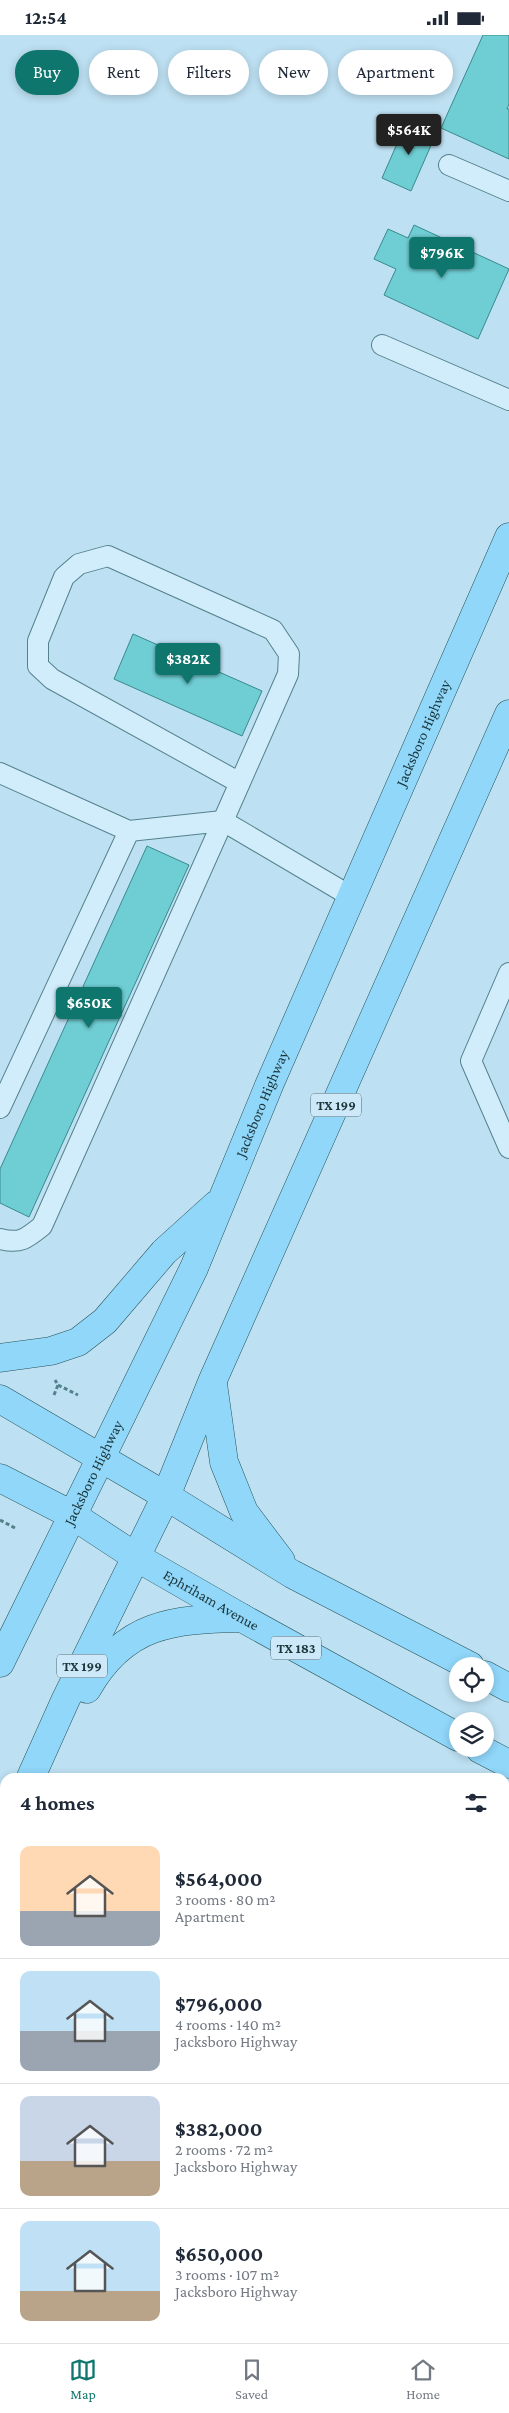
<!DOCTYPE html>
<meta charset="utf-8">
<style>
:root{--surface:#fff;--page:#f6f6f7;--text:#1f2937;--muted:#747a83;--line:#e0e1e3;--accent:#0f766e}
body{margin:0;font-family:"Crimson Pro",serif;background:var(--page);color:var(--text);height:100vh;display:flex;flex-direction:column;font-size:19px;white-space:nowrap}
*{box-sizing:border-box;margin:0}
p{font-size:16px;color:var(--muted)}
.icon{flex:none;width:28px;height:28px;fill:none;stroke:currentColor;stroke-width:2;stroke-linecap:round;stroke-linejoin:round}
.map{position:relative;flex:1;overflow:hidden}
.sheet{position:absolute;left:0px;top:1738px;width:510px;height:571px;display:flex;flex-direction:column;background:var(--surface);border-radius:15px 15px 0 0;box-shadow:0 2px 8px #0003}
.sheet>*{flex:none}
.guide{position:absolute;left:15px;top:15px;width:480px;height:45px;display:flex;gap:10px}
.buttons{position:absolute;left:449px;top:1622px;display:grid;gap:10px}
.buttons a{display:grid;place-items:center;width:45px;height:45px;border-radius:50%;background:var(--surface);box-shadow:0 2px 8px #0003;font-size:25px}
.price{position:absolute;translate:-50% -42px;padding:0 11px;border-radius:5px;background:var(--accent);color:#fff;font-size:16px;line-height:32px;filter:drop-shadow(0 1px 2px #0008)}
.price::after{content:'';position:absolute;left:50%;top:30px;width:15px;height:11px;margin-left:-8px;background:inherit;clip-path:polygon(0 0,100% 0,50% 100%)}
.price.active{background:#222;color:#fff}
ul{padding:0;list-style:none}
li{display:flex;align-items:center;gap:15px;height:125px;padding:0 20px}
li+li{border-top:1px solid var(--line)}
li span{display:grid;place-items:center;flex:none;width:140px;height:100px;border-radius:10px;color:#555}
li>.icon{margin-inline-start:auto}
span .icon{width:60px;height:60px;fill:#fffc;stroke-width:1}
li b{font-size:21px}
h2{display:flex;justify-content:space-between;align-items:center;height:60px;padding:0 20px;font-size:21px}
.tag{padding:0 18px;border-radius:22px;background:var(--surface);box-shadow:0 2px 8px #0003;font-size:18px;line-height:45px}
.tag.active{background:var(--accent);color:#fff}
.status{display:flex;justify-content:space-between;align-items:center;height:35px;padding:0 25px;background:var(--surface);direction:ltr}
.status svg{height:14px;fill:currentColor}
.tabs{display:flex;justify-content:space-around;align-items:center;height:70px;border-top:1px solid var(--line);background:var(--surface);font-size:14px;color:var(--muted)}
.tabs a{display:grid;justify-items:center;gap:2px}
.tabs .active{color:var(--accent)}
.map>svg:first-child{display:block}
</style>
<div class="status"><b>12:54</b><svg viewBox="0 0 49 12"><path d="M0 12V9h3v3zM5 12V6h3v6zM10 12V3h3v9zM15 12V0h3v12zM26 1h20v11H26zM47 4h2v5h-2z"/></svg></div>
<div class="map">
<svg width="509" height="2308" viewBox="0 0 509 2308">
<rect width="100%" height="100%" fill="#bde0f2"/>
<g fill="#6fced4" stroke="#388a8d">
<polygon points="483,0 509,0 509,69 507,74 509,74 509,124 441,93"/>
<polygon points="407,86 436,99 411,156 382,143"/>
<polygon points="414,190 509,234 478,304 384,260 396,234 374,224 388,194 408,203"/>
<polygon points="133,599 262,656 242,701 114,644"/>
<polygon points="147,811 189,830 29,1182 0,1168 0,1134"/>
<polygon points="509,1971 509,2183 505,2184 505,1972"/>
<polygon points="27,2304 165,2304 166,2308 14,2308"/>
</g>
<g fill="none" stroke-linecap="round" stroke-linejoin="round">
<g stroke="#54828b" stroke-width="22">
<g id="service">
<polyline points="449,130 509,156"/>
<polyline points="382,310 509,365"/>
<path d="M0 738 129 796 223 786 42 1191C26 1204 20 1209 0 1204"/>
<polyline points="240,748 52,644 38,631 38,606 64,542 79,529 108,521 273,595 289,619 288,639 223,786 352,862"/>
<polyline points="509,938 471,1026 509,1113"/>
<polyline points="0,1073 129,796"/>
<polyline points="505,1822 509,1821"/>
<polyline points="505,1909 509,1908"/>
<polyline points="0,1967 5,1969"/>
<polyline points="0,1986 5,2000"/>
<polyline points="0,2070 5,2068"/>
<polyline points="0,2160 5,2158"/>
<polyline points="0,2263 5,2261"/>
</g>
</g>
<g stroke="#295358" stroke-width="29">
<g id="primary">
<polyline points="0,1323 51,1316 78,1307 105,1286 164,1217 216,1170"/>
<polyline points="213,1349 224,1427 244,1477 281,1526"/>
<polyline points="0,1364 166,1461 292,1539 470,1631"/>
<path id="s1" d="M0 1443 72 1480 136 1522 242 1583 458 1702"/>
<path id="s2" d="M0 1628 194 1233 270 1048 509 502"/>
<polyline points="485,1640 509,1653"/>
<path d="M87 1654C124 1588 173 1584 242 1583"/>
<polyline points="480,1714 509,1729"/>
<polyline points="31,1742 65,1666 166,1461 212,1347 509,679"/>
<polyline points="0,1815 5,1803"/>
</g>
</g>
<g stroke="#54828b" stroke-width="3" stroke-dasharray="4 2.5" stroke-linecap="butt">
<polyline points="58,1350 78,1360"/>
<polyline points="54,1360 58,1350 55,1345"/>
<polyline points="0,1485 15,1493"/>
</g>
<use href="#service" stroke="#d1edfc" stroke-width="20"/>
<use href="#primary" stroke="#90d7fa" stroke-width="28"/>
</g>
<g text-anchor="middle" stroke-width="4" stroke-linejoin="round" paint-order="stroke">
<g fill="#cde9f9" stroke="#506b73" stroke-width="1">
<rect x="311" y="1058.5" width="50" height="23" rx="4"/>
<rect x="271" y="1601.5" width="50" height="23" rx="4"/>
<rect x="57" y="1619.5" width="50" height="23" rx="4"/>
</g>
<g font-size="14" font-weight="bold" fill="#1b3539">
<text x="336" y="1075">TX 199</text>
<text x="296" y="1618">TX 183</text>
<text x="82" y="1636">TX 199</text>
</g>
<g font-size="15" fill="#1b3539" stroke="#cde9f9">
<text dy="5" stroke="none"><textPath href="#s2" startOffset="1022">Jacksboro Highway</textPath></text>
<text dy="5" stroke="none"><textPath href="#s2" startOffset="618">Jacksboro Highway</textPath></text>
<text dy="5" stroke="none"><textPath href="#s2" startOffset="212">Jacksboro Highway</textPath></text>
<text dy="5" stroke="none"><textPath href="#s1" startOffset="244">Ephriham Avenue</textPath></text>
</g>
</g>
</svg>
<div class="buttons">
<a><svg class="icon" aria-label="locate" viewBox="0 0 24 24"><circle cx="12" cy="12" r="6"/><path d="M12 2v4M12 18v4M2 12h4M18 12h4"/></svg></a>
<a><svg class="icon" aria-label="layers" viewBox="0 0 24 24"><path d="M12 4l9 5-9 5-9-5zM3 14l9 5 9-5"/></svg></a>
</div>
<b class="price active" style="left:409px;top:121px">$564K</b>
<b class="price" style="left:442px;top:244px">$796K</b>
<b class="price" style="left:188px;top:650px">$382K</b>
<b class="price" style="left:89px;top:994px">$650K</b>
<div class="guide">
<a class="tag active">Buy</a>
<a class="tag">Rent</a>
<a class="tag">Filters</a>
<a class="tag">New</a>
<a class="tag">Apartment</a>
</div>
<section class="sheet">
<h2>4 homes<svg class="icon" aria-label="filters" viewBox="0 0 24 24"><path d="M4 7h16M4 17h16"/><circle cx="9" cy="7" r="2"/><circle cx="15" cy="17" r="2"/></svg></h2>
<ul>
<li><span style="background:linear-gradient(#ffd9b3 65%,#9aa5b1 0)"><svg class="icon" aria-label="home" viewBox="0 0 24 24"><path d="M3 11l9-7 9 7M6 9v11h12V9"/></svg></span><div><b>$564,000</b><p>3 rooms · 80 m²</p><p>Apartment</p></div></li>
<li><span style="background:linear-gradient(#bfe0f5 60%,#9aa5b1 0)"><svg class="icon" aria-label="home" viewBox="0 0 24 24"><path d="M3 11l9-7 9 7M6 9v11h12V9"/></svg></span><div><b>$796,000</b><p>4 rooms · 140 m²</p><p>Jacksboro Highway</p></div></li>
<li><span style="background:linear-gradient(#c9d6e8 65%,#b9a48a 0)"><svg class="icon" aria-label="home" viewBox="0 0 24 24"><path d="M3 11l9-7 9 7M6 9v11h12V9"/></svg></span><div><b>$382,000</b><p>2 rooms · 72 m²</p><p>Jacksboro Highway</p></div></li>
<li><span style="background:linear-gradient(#bfe0f5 70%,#b9a48a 0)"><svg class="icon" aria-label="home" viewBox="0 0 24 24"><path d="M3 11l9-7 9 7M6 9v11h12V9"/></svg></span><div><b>$650,000</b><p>3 rooms · 107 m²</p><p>Jacksboro Highway</p></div></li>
</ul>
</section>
</div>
<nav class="tabs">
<a class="active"><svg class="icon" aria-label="map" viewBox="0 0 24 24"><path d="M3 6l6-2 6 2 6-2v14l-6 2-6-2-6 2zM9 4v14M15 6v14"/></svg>Map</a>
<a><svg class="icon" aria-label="saved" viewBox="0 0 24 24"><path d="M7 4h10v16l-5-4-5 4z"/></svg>Saved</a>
<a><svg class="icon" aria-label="home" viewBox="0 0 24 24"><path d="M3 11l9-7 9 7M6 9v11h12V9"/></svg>Home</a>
</nav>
